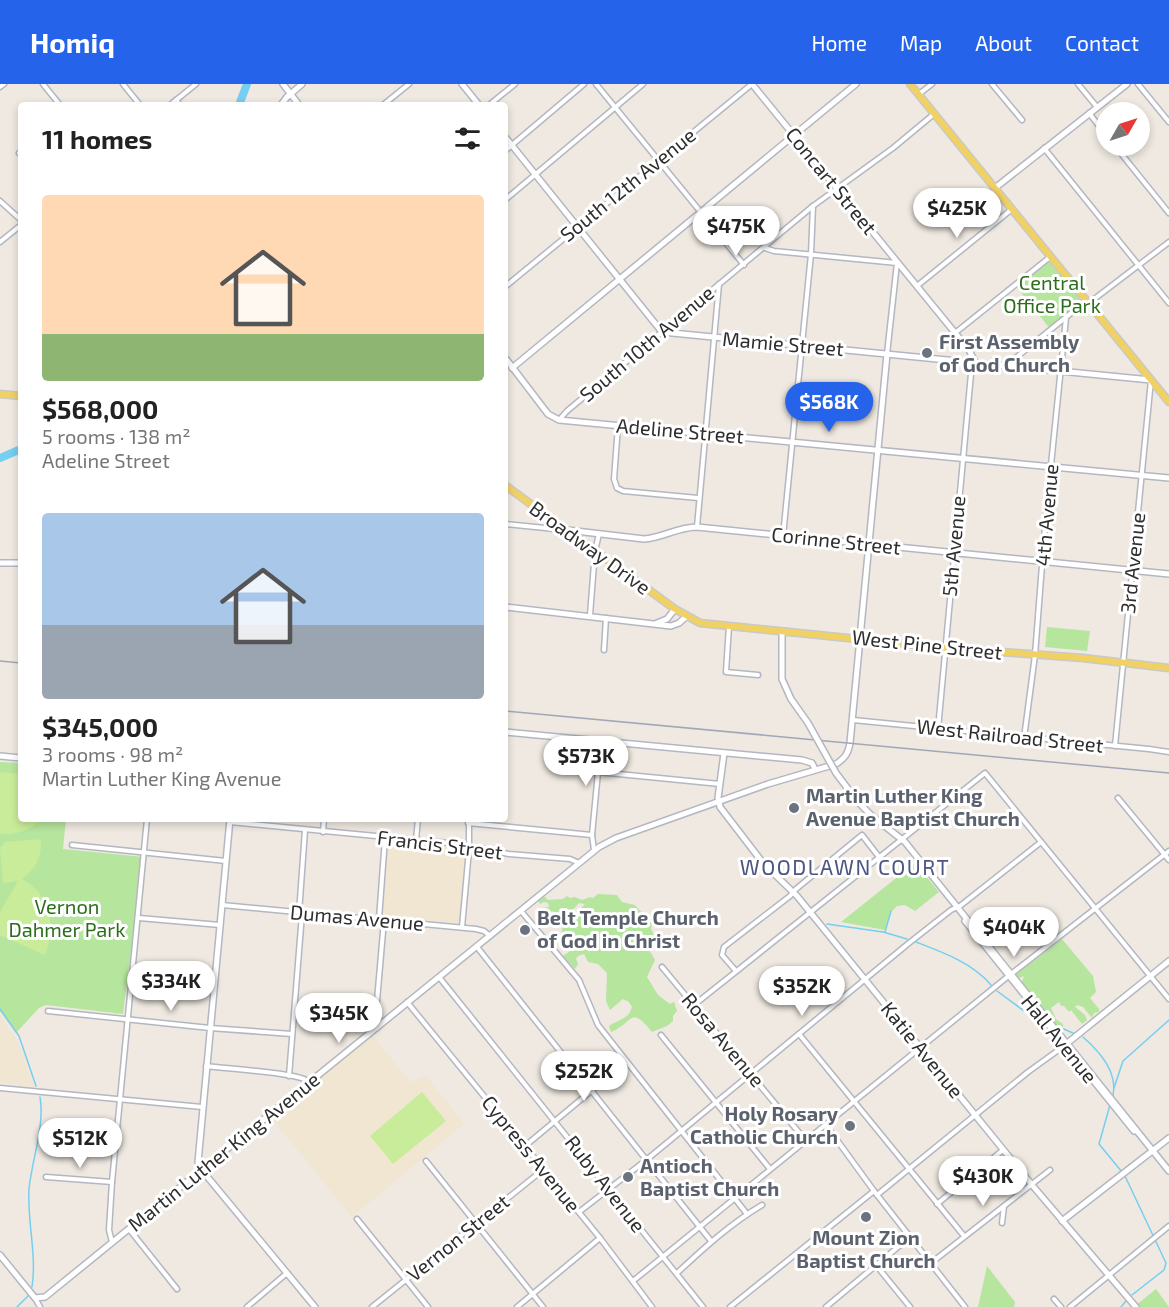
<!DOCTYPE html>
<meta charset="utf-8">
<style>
:root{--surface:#fff;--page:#f2f2f2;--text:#222;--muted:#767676;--accent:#2563eb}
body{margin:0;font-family:"Exo 2",sans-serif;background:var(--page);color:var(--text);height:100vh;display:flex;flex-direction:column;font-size:22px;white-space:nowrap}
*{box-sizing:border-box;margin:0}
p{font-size:20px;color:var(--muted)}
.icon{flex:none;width:33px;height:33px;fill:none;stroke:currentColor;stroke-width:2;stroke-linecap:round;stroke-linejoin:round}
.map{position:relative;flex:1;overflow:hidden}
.sheet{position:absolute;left:18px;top:18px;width:490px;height:720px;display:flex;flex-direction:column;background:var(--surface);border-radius:6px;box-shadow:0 3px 9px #0003}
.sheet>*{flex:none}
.needle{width:39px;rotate:51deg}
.tools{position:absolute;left:1096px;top:18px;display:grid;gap:12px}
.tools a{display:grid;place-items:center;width:54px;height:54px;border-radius:50%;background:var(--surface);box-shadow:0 3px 9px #0003;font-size:30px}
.price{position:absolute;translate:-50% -51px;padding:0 14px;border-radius:21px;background:#fff;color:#222;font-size:20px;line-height:39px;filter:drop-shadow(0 2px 3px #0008)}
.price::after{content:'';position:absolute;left:50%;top:36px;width:18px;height:14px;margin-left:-9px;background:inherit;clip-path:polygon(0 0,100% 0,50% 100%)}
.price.on{background:var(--accent);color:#fff}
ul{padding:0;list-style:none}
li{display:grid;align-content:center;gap:12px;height:318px;padding:0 24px}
li span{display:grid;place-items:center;height:186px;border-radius:6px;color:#555}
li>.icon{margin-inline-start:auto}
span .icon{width:108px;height:108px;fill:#fffc;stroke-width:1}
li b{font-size:26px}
h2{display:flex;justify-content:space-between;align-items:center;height:72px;padding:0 24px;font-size:26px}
header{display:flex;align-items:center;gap:36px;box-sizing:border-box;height:84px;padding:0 30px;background:var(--accent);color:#fff}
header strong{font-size:28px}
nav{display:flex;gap:33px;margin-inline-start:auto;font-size:21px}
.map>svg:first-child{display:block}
</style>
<header>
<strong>Homiq</strong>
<nav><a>Home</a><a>Map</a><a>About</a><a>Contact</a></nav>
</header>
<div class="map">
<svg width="1169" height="1223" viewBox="0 0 1169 1223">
<rect width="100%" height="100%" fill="#efe9e1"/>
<g fill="#f0e6d1">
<polygon points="389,756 467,764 461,835 457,839 383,831 387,759"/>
<polygon points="0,931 18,958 34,1003 0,998"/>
<polygon points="373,952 410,998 426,992 464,1040 352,1133 271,1033"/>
</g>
<g fill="#b6e59e">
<polygon points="1050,173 1086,217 1051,246 1015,201"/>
<polygon points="1047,543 1090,547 1087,567 1045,563"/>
<polygon points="0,678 21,679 21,735 66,735 63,765 143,773 123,930 46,921 39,924 16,949 0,927"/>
<polygon points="915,779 939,808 915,827 905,821 897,822 890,829 885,846 841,838"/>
<path d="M598 810 617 811 622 818 635 821 652 840 651 845 656 855 649 861 641 860 638 865 642 867 648 864 655 876 647 893 658 911 670 920 674 918 677 927 673 932V937L667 942 652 948C629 920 634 939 611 948L609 942C618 936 629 935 632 923L629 918 623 915 610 926 606 917 607 889 598 880 588 878 584 870 578 872 576 875 578 880 575 885 563 872 570 867 575 856 568 847 563 852 561 851 563 842 572 839 576 830 585 820 579 819 572 827 568 837C559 841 558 833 554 828L552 827 549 831 544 829 542 824 549 823 548 819 544 818 540 820 538 817 544 812 548 816 563 815 567 812 570 814 575 813 582 816 590 813 593 814Z"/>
<polygon points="1062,855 1093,892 1096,908 1090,914 1099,925 1099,928 1094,929 1092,934 1083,923 1077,921 1075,923 1085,931 1087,936 1082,940 1071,926 1069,928 1064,922 1061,922 1059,918 1051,924 1056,935 1063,940 1063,943 1053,940 1024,903 1024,900 1021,900 1024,892 1019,894 1015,891"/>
<polygon points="987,1182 1015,1218 1014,1223 978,1223"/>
<polygon points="1156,1205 1169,1223 1136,1223 1135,1222"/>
</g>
<g fill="#c9ec9a">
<path d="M0 688 21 690V735H42C30 746 17 751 0 750Z"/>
<path d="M41 755C42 773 36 785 22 795 50 809 57 843 45 871L0 851V828L18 797 3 799 0 764 5 758Z"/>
<polygon points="422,1008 446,1037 393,1080 370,1052"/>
</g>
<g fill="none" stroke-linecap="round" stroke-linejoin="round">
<g stroke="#75cff0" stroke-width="1.5">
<polyline points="827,840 883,848 907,855"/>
<polyline points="885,848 891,827"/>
<path d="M916 858C942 868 973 879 991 901"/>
<polyline points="997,907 1035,935"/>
<polyline points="0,925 19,952 36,1002"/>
<polyline points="1057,942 1073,949"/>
<path d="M1083 953C1100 968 1118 988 1113 1012"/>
<polyline points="1114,1004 1123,977 1169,936"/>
<polyline points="1110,1021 1099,1060 1122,1088"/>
<polyline points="1125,1092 1166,1179 1164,1186 1132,1211"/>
<path d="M32 1203C37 1170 27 1138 29 1105 32 1075 45 1042 40 1013"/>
<polyline points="17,1223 29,1211"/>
<polyline points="1121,1223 1126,1217"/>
</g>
<g stroke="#75cff0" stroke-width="8">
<polyline points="239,21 247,0"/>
<polyline points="0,374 21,365"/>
</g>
<g stroke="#b4b7c1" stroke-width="7">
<g id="street">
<polyline points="43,0 60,21"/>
<polyline points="123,0 140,21"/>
<polyline points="596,0 744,181"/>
<polyline points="992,0 1022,36"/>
<polyline points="1078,0 1097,23"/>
<polyline points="1138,0 1169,38"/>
<polyline points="0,3 4,0"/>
<polyline points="919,10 932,0"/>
<polyline points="176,16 180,21"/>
<polyline points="170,21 196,0"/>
<polyline points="383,21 409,0"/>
<polyline points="489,21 515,0"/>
<polyline points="1089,29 1107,52"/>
<polyline points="1115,62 1169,129"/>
<polyline points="1044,64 1169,219"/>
<polyline points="506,66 584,0"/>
<polyline points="19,69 21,71"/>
<polyline points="506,115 643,0"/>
<polyline points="0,117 21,136"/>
<polyline points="0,158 21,141"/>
<polyline points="765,164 774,167 897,179 887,270"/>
<polyline points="506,202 752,0"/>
<polyline points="917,202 1012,125"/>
<polyline points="1089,219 1169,158"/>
<polyline points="955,249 1050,173"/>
<polyline points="1009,282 1013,276 1086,217"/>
<polyline points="559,336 567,327 813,122 893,64 934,30"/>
<polyline points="618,342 614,395 617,404 623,407 698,414"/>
<polyline points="506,440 565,446"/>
<polyline points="697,443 719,200"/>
<polyline points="783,452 811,170 813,122"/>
<polyline points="590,531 595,467 599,450"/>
<polyline points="729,542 726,588 758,591"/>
<polyline points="604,566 606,534"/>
<polyline points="853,636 1149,665 1169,668"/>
<polyline points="938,645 972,279"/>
<polyline points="1024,654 1035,571 1046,430 1066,234"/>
<polyline points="1115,662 1151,296"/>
<polyline points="598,688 720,700"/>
<polyline points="1118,714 1169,776"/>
<polyline points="230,738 459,760 509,770 570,775 579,779"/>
<polyline points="468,739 592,751"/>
<polyline points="323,748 324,735"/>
<polyline points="416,756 418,735"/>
<polyline points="72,761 226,777"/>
<polyline points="594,766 592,751 601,657"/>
<polyline points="222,821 476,845 484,847 490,852"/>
<polyline points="521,827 579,896 598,941 747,1130"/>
<polyline points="299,829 305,746"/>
<polyline points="139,834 220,841"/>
<polyline points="379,835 385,754"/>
<polyline points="462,843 469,766 469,735"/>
<polyline points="477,863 711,1157"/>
<polyline points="662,883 806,1057"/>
<polyline points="182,886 215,890"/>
<polyline points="736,887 722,871 724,863 790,812 796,805 862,751 879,773"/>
<polyline points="439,893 703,1223"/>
<polyline points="407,918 600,1154 652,1223"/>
<polyline points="694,921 985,689 1169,915"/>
<polyline points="48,927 210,944 292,950"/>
<polyline points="377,944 375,940 384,836"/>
<polyline points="799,950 964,1152"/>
<polyline points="661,951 770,1085"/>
<path d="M206 982C226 985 297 988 310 998"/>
<polyline points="289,992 302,830"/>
<polyline points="0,1004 202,1023"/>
<polyline points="826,1041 874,1107 965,1223"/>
<polyline points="525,1062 626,978"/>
<polyline points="426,1077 543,1223"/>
<polyline points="46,1093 112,1098"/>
<polyline points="877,1111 1028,988 1064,962"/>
<polyline points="937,1120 1003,1066"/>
<polyline points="579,1128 645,1077 909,859 951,826 960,822 1041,758"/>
<polyline points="357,1135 428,1223"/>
<polyline points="1002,1139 1004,1122"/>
<polyline points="129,1145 177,1205"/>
<polyline points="112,1158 109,1146 112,1098 147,735"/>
<polyline points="931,1179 1050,1086"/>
<polyline points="876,1181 910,1223"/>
<path d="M677 1189C704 1164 730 1140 762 1121"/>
<polyline points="633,1197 1006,894 1169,767"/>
<polyline points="35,1214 40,1223"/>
<polyline points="1054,1215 1061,1223"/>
<polyline points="247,1223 287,1189"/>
<polyline points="372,1223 544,1085"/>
<polyline points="517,1223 600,1154"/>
<polyline points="730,1223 874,1107"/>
<polyline points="826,1223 910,1153"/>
<polyline points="1070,1223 1169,1142"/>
</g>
</g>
<g stroke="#b4b7c1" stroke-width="8">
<g id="secondary">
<polyline points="283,0 299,21"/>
<polyline points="462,0 479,21"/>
<polyline points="752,0 969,266 976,280"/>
<polyline points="281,21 287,13 302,0"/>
<polyline points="506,54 662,248 1151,296"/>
<polyline points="995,104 1127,0"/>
<polyline points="506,275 548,330 559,336 1169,394"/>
<polyline points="512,284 856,0"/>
<path d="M567 446 644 455C662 454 678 443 697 443L1169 490"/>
<polyline points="0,479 21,479"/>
<polyline points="506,523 671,542 679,539 687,532"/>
<polyline points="657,539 667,535 675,525"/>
<polyline points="782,547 782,595 791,615 808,639"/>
<polyline points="506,648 802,676 812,679 815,685"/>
<polyline points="724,669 718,714 720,723 763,779 797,812 1032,1101 1136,1223"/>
<polyline points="0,672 21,674"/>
<polyline points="857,717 871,731 905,758 1169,1087"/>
<polyline points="230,735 198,1078 205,1090 315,1223"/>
<polyline points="965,837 1134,1047"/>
<polyline points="1065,961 1169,877"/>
<polyline points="1062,1137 1169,1054"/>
<path d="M0 1171 35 1214 45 1213 599 763 616 754 768 700 836 680C845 674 848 670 850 659L887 270"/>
</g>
</g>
<g stroke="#c9c9c9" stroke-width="9">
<g id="primary">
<polyline points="910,0 1169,318"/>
<polyline points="0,310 21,312"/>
<polyline points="506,402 675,525 700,539 946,564 1083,574 1169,584"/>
</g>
</g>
<use href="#street" stroke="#fff" stroke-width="4"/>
<use href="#secondary" stroke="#fff" stroke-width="5"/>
<use href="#primary" stroke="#f2d163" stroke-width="6"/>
<g stroke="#a3a6b8" stroke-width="1.5">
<polyline points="0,577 21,579"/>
<polyline points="506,627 1169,689"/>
</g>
<g stroke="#b4b7c1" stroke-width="8" stroke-linecap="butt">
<polyline id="secondary-bridge" points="808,639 836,689 857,717"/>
</g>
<use href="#secondary-bridge" stroke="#fff" stroke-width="5"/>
</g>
<g fill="#6b7280" stroke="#fff" stroke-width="2">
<circle cx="927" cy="269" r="6"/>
<circle cx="794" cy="724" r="6"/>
<circle cx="525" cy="846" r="6"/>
<circle cx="850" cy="1042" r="6"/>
<circle cx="628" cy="1093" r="6"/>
<circle cx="866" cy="1133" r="6"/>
</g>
<g text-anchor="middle" stroke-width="6" stroke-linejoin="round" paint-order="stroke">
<g font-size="20" fill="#2e2e2e" stroke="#fff">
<text transform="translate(831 97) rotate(51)" y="7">Concart Street</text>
<text transform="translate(628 101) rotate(-39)" y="7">South 12th Avenue</text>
<text transform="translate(647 260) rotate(-40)" y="7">South 10th Avenue</text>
<text transform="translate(783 260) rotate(5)" y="7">Mamie Street</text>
<text transform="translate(680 347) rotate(5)" y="7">Adeline Street</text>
<text transform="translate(1047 431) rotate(-85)" y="7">4th Avenue</text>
<text transform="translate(836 457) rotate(6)" y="7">Corinne Street</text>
<text transform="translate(954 462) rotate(-85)" y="7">5th Avenue</text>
<text transform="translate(590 464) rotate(36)" y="7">Broadway Drive</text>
<text transform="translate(1133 479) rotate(-84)" y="7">3rd Avenue</text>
<text transform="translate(927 561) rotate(6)" y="7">West Pine Street</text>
<text transform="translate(1010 652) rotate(6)" y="7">West Railroad Street</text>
<text transform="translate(440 761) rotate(7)" y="7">Francis Street</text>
<text transform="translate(357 834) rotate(5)" y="7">Dumas Avenue</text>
<text transform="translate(1059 955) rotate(51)" y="7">Hall Avenue</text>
<text transform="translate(723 956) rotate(50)" y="7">Rosa Avenue</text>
<text transform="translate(922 966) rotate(51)" y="7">Katie Avenue</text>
<text transform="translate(224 1068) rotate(-39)" y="7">Martin Luther King Avenue</text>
<text transform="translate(531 1070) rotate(51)" y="7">Cypress Avenue</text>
<text transform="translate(605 1100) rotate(52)" y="7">Ruby Avenue</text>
<text transform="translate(458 1154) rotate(-39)" y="7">Vernon Street</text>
</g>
<g font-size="20" fill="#2c6e1b" stroke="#fff">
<text x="1052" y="206">Central<tspan x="1052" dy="23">Office Park</tspan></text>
<text x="67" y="830">Vernon<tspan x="67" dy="23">Dahmer Park</tspan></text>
</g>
<g font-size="20" font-weight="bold" fill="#5b616d" stroke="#fff" text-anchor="start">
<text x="939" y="265">First Assembly<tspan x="939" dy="23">of God Church</tspan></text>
<text x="806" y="719">Martin Luther King<tspan x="806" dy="23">Avenue Baptist Church</tspan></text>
<text x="537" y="841">Belt Temple Church<tspan x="537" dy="23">of God in Christ</tspan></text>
<text x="838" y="1037" text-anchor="end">Holy Rosary<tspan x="838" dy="23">Catholic Church</tspan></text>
<text x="640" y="1089">Antioch<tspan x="640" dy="23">Baptist Church</tspan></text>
<text x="866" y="1161" text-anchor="middle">Mount Zion<tspan x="866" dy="23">Baptist Church</tspan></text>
</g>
<g font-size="21" letter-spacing="1.5" fill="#4d5680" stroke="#fff">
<text x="845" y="791">WOODLAWN COURT</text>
</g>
</g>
</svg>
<div class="tools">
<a><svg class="needle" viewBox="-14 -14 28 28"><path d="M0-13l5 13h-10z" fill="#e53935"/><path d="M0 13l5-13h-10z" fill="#767676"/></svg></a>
</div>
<b class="price" style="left:957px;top:155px">$425K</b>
<b class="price" style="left:736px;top:173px">$475K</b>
<b class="price on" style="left:829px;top:349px">$568K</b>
<b class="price" style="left:586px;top:703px">$573K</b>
<b class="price" style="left:1014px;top:874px">$404K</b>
<b class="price" style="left:171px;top:928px">$334K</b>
<b class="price" style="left:802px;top:933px">$352K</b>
<b class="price" style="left:339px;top:960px">$345K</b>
<b class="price" style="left:584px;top:1018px">$252K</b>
<b class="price" style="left:80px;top:1085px">$512K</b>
<b class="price" style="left:983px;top:1123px">$430K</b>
<section class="sheet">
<h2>11 homes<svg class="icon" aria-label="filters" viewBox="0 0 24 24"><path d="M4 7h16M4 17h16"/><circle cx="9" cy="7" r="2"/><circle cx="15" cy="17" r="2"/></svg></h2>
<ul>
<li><span style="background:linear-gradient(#ffd9b3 75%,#8fb573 0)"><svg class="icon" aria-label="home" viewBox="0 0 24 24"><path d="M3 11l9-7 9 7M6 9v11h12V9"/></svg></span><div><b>$568,000</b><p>5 rooms · 138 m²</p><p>Adeline Street</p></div></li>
<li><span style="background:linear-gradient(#a9c7e8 60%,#9aa5b1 0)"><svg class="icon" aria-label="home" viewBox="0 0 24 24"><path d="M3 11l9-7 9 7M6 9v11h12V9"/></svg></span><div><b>$345,000</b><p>3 rooms · 98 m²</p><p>Martin Luther King Avenue</p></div></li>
</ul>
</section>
</div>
